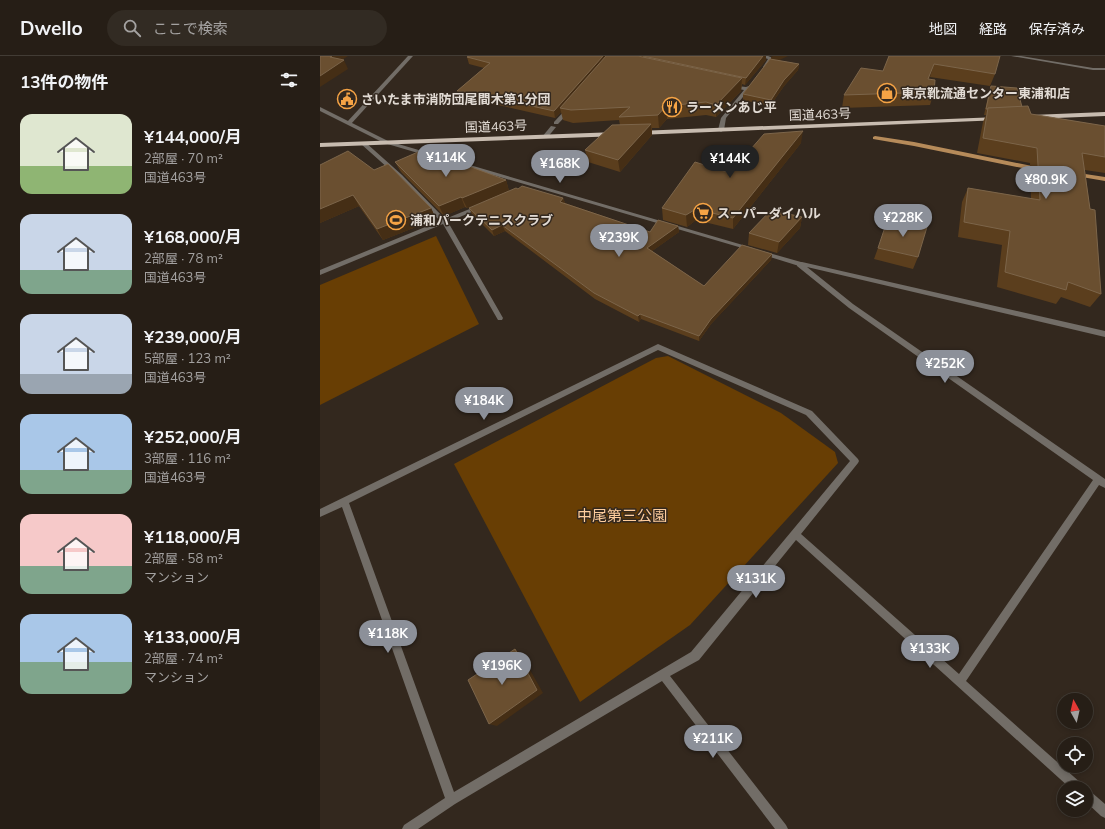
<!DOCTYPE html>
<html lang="ja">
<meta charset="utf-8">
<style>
:root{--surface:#261e16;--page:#322b23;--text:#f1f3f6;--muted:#a4a2a1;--line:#423c35;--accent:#8c9099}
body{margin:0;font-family:Mulish,"Noto Sans JP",sans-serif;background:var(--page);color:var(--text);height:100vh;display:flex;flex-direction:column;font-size:15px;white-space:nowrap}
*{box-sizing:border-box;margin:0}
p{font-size:13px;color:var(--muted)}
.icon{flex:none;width:22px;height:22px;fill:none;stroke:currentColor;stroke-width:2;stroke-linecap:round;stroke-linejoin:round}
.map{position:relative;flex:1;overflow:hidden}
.panel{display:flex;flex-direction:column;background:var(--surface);width:320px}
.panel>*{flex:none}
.needle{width:26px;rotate:352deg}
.tools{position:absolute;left:737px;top:637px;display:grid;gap:8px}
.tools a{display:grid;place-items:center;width:36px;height:36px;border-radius:50%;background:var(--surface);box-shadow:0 2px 6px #0003,0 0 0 1px var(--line);font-size:20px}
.price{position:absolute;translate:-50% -34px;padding:0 9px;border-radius:14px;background:var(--accent);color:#fff;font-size:13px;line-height:26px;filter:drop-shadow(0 1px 2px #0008)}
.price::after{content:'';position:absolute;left:50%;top:24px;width:12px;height:9px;margin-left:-6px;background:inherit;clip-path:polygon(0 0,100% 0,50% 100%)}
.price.active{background:#222;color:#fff}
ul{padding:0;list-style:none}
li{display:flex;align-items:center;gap:12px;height:100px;padding:0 20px}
li span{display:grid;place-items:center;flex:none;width:112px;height:80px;border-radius:12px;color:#555}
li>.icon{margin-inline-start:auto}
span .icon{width:48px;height:48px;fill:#fffc;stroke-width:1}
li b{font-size:17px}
h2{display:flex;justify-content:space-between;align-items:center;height:48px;padding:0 20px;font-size:17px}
header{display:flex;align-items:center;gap:24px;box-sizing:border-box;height:56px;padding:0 20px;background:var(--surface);border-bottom:1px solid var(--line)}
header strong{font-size:19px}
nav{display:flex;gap:22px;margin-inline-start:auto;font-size:14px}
.search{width:280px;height:36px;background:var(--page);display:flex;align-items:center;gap:10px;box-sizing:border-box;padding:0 14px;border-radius:22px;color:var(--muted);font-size:15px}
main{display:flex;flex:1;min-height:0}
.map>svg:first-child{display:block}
</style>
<header>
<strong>Dwello</strong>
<div class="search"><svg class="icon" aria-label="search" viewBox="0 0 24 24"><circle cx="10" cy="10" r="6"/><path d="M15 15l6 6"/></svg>ここで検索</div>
<nav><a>地図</a><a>経路</a><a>保存済み</a></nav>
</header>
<main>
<section class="panel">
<h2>13件の物件<svg class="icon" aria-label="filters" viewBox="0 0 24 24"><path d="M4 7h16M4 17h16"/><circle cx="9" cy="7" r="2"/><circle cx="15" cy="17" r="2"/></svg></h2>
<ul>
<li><span style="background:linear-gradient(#dfe7d0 65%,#8fb573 0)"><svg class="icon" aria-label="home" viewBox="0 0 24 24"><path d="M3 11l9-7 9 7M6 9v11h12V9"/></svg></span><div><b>¥144,000/月</b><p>2部屋 · 70 m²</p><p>国道463号</p></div></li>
<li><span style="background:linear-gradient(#c9d6e8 70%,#7fa58c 0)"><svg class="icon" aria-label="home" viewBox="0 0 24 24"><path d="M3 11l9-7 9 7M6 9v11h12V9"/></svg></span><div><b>¥168,000/月</b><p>2部屋 · 78 m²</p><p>国道463号</p></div></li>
<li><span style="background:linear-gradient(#c9d6e8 75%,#9aa5b1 0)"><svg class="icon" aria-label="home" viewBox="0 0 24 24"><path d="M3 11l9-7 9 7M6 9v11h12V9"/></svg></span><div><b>¥239,000/月</b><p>5部屋 · 123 m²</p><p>国道463号</p></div></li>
<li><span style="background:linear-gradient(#a9c7e8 70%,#7fa58c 0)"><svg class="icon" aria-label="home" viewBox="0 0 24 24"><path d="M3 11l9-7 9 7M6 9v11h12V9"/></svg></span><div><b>¥252,000/月</b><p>3部屋 · 116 m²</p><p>国道463号</p></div></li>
<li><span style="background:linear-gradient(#f6c9c9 65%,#7fa58c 0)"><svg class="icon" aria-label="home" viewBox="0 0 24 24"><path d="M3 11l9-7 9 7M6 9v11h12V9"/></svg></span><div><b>¥118,000/月</b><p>2部屋 · 58 m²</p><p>マンション</p></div></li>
<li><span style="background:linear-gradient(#a9c7e8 60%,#7fa58c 0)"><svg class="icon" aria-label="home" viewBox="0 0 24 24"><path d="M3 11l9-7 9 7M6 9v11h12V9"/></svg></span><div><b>¥133,000/月</b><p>2部屋 · 74 m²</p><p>マンション</p></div></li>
</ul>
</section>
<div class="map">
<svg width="785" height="773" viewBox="0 0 785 773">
<rect width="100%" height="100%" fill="#33281e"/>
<g fill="#683e04">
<polygon points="116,180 159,268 0,349 0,229"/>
<polygon points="348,300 461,357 515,396 518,407 370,569 260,646 134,408 336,302"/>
</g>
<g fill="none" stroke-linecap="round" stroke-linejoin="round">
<g fill="#b68b5a" fill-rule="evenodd">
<polygon points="555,80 594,86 722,112 725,114 722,116 594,90 553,83 553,81"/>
<polygon points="752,116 785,121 785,125 750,119 749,118"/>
</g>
<polygon fill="#726d67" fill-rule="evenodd" points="88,0 93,0 31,68 27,68 27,66"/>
<g fill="#726d67" fill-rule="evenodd">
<polygon points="439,0 448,0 453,2 447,12 445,12 443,11 448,3"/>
<polygon points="691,0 701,0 773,12 785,12 785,14 773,14"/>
<polygon points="409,29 426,31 429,30 431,31 406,62 404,74 401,76 398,74 401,62 424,34 409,31"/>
<polygon points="247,52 252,53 238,68 234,68 234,66"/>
<polygon points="231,70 236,71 227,82 223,82 222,81"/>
<polygon points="41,86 45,86 82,119 125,163 157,150 161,150 161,152 128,166 183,262 182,264 178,264 123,168 0,219 0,214 120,165 78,121 41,88"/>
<path d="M477 206H482L785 275V281L487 211 533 248 785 423V432L779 429 646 625 762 728 764 732H750L476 484 379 604 350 620 466 769 468 773H455L342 625 135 748 98 773H82L84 769 125 742 22 451 0 461V453L338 288 492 355 538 403 539 405 538 407 481 478 639 618 773 424 529 252 477 210ZM338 294 486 359 530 405 371 596 134 736 29 447Z"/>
<polygon points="766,733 770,735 785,748 785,762 781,760 766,746"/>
</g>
<g fill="#726d67" fill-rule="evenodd">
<polygon points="0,51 68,85 433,192 434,193 431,195 429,194 64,87 0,55"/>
<polygon points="442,195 481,206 482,208 479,210 440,198 440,196"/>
</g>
<g fill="#c8bcb0" fill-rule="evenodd">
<polygon points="785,56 785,60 712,63 709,61 712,59"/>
<polygon points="679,61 683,63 681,64 318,79 314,77 318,75"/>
<polygon points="297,76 300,76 300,80 0,91 0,87"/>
</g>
</g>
<g fill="#5b3e1d">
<polygon points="149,0 446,0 446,4 425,29 422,28 421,35 396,61 386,59 347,63 339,72 332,72 332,79 300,116 268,106 265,94 300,69 299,64 253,67 243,64 241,56 235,62 178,49 140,42 137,35 164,12 149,8 147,1"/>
<polygon points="569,0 675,18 670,30 610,21 609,23 614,36 610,49 522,52 524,39 563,15"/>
<polygon points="451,3 479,8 478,14 464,30 450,50 423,44 423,38"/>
<polygon points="671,30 702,51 711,58 785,70 785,117 765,114 781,238 770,251 741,241 736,248 677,231 682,189 638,181 642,146 648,132 711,143 710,107 657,97 663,66 666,59 664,59 669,36"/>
<polygon points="481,87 413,173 376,164 367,171 343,164 342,152 410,117"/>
<polygon points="75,106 116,110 186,124 189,135 147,152 145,151 124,160 81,116"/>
<polygon points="0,109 54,114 111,152 116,163 63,184 39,150 0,167"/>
<polygon points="243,142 245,147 330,176 358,170 359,176 332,195 384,230 452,198 451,204 391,268 379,285 321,263 319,266 275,243 185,175 174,180 152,158 149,152"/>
<polygon points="482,161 480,172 457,197 428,189 429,177"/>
<polygon points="558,192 598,201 593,213 554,203"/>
</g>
<g fill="#452e15">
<polygon points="12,0 28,0 14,9 10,1"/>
<polygon points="283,0 291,0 240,52 241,56 235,62 234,55"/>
<polygon points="443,0 446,0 446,4 425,29 426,22"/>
<polygon points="453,0 468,0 451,8 451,1"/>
<polygon points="24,4 28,13 0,31 0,20"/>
<polygon points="479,8 478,14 464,30 450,50 451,44 464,24"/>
<polygon points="614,8 610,21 604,36 608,23"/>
<polygon points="422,22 421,35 396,61 396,49"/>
<polygon points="346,50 347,63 339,72 338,59"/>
<polygon points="331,68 332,79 300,116 298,104"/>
<polygon points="483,75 481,87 413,173 413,162"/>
<polygon points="186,124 189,135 147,152 142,142"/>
<polygon points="33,139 39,150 0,167 0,153"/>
<polygon points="141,141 145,151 124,160 119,150"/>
<polygon points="243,142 245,148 240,146"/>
<polygon points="111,152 116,163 63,184 57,173"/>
<polygon points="376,153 376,164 367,171 366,159"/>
<polygon points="482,161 480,172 457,197 459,186"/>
<polygon points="182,169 185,175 174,180 172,174"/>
<polygon points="358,170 359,176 328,198 327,192"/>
<polygon points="452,198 451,204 391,268 379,285 379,280 391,263"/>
<polygon points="320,258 321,263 319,266 318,260"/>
<polygon points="195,593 201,598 223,637 177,670 169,668"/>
</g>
<g fill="#6a4f30" stroke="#7c654a">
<polygon points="0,0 12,0 10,1 24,4 0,20"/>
<polygon points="149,0 283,0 234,55 176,42 137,35 170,7 147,1"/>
<polygon points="286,0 318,0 422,22 396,49 386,46 346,50 338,59 299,61 310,51 251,54 240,52"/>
<polygon points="323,0 443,0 426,22"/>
<polygon points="569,0 680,0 675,18 614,8 608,23 615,24 614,36 524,39 541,12 563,15"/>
<polygon points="450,3 479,8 464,24 451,44 423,38"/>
<polygon points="671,30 697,32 702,51 668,52 668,53 666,53"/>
<polygon points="708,50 711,58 785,70 785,101 762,97 770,153 775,154 781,238 748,226 746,234 685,216 690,175 644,166 648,132 720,144 717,92 663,82 668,52"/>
<polygon points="331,68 298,104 265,94 292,69"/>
<polygon points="483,75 413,162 376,153 366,159 342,152 375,106 410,117 444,78"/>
<polygon points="28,95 54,114 68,108 111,152 57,173 33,139 0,153 0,109"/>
<polygon points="98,96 116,110 127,102 186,124 142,142 141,141 119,150 75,106"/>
<polygon points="202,130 243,142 240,146 330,176 338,164 358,170 327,192 384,230 422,189 452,198 391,263 379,280 320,258 318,260 274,237 182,169 172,174 149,152 196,132 198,133"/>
<polygon points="451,154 482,161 459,186 429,177"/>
<polygon points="568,162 607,171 598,201 558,192"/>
<polygon points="195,593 217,634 169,668 148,624"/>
</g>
<defs>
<g id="shop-ring" transform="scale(1)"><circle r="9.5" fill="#33281e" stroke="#f5a345" stroke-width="1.5"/><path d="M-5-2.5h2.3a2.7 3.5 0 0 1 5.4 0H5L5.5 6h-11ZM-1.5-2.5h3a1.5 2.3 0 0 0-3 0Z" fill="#f5a345"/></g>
<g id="civic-ring" transform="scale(1)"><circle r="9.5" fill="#33281e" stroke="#f5a345" stroke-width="1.5"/><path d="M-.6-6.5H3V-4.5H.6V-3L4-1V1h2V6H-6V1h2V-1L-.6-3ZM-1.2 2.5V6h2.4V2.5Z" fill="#f5a345"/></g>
<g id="restaurant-ring" transform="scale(1)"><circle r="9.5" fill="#33281e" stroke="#f5a345" stroke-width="1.5"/><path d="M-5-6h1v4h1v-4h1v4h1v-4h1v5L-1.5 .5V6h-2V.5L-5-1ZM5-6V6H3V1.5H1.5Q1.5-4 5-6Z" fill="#f5a345"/></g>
<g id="supermarket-ring" transform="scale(1)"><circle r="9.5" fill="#33281e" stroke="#f5a345" stroke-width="1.5"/><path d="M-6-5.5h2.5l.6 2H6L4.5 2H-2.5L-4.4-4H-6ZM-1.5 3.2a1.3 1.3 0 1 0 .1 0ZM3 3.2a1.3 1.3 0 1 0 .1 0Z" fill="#f5a345"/></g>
<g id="stadium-ring" transform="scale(1)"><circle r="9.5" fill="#33281e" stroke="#f5a345" stroke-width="1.5"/><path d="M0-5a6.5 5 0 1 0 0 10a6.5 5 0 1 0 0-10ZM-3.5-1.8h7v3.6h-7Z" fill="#f5a345"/></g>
</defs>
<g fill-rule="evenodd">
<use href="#shop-ring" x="567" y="37"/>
<use href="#civic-ring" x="27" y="43"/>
<use href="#restaurant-ring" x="352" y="51"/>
<use href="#supermarket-ring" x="383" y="157"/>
<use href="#stadium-ring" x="76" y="164"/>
</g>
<g text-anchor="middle" stroke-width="3" stroke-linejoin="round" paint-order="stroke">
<g font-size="13" font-weight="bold" fill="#e2dbd4" stroke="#33281e" text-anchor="start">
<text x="581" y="42">東京靴流通センター東浦和店</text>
<text x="41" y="48">さいたま市消防団尾間木第1分団</text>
<text x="366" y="56">ラーメンあじ平</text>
<text x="397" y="162">スーパーダイハル</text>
<text x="90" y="169">浦和パークテニスクラブ</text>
</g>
<g font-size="13" fill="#e2dbd4" stroke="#33281e">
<text transform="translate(500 58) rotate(-2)" y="5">国道463号</text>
<text transform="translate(176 70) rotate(-2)" y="5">国道463号</text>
</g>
<g font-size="15" fill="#fecd9d" stroke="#33281e">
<text x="302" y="465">中尾第三公園</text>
</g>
</g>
</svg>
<div class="tools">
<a><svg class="needle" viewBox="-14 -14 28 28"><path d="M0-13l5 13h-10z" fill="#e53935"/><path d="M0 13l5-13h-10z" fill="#a4a2a1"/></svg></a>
<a><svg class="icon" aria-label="locate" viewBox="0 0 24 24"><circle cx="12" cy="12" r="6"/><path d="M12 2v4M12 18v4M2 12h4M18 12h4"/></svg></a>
<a><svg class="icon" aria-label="layers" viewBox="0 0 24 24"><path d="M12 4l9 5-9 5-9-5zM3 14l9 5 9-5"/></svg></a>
</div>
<b class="price" style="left:126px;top:122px">¥114K</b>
<b class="price active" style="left:410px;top:123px">¥144K</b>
<b class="price" style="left:240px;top:128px">¥168K</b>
<b class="price" style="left:726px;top:144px">¥80.9K</b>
<b class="price" style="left:583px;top:182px">¥228K</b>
<b class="price" style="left:299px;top:202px">¥239K</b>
<b class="price" style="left:625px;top:328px">¥252K</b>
<b class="price" style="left:164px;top:365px">¥184K</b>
<b class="price" style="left:436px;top:543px">¥131K</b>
<b class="price" style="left:68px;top:598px">¥118K</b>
<b class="price" style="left:610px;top:613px">¥133K</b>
<b class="price" style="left:182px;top:630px">¥196K</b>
<b class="price" style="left:393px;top:703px">¥211K</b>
</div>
</main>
